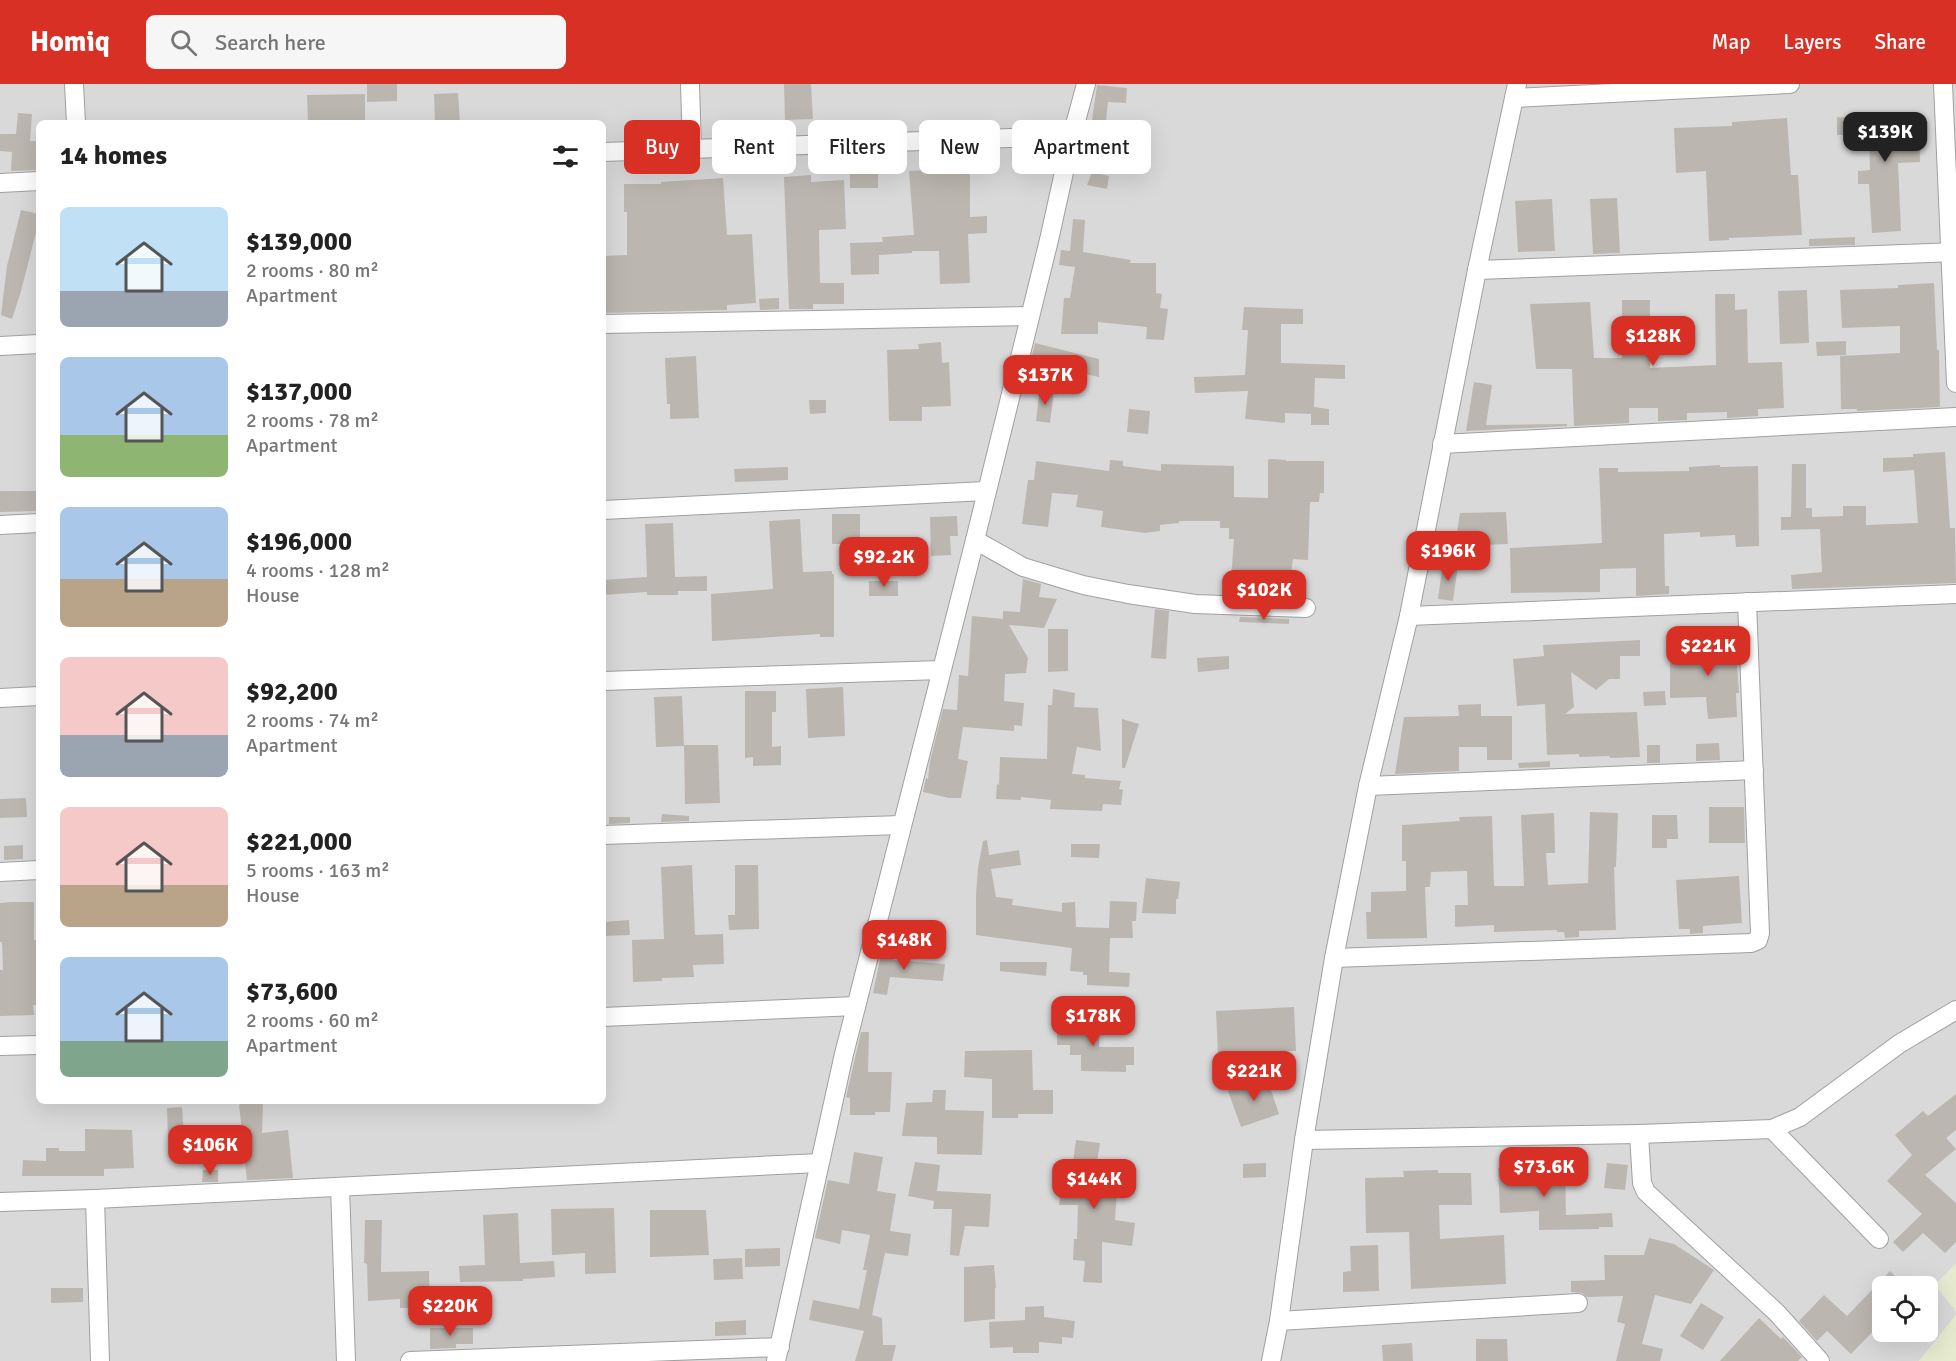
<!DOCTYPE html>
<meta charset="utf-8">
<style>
:root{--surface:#fff;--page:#f6f6f6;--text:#222;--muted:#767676;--accent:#d93025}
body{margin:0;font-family:Signika,sans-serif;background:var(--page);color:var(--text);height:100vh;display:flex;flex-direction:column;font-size:22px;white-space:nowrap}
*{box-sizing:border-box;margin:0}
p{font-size:20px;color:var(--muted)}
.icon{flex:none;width:33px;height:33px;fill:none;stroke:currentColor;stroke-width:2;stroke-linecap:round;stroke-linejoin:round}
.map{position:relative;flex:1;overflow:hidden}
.sheet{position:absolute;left:36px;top:36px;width:570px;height:984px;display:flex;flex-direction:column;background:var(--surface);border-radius:9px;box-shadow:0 6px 24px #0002}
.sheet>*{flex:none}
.hud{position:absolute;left:624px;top:36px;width:570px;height:54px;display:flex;gap:12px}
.buttons{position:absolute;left:1872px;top:1192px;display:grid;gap:12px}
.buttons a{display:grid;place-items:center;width:66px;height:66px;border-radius:9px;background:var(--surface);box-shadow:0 6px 24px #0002;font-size:30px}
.price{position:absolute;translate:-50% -51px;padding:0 14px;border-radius:12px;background:var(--accent);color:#fff;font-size:20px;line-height:39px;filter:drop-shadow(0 2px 3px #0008)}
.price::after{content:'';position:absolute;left:50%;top:36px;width:18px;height:14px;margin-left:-9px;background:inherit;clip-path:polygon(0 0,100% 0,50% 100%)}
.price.current{background:#222;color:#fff}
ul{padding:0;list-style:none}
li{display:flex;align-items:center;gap:18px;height:150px;padding:0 24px}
li span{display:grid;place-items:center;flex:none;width:168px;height:120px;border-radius:9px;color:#555}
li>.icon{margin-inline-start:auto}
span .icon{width:72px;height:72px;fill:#fffc;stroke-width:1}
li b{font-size:26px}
h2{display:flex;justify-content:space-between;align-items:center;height:72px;padding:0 24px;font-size:26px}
.chip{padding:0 21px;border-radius:9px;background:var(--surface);box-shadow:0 6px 24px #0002;font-size:21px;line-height:54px}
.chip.current{background:var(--accent);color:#fff}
header{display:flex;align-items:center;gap:36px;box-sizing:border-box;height:84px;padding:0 30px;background:var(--accent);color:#fff}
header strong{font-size:28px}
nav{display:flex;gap:33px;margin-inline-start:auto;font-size:21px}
.search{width:420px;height:54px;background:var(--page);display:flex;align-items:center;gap:15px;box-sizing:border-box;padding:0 21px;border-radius:9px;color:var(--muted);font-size:22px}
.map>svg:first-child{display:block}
</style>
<header>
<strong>Homiq</strong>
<div class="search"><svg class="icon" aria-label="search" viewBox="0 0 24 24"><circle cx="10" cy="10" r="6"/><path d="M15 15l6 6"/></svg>Search here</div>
<nav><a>Map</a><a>Layers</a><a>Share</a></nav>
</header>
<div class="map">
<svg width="1956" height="1277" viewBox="0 0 1956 1277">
<rect width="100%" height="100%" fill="#eceae3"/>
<path fill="#dad9d9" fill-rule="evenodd" d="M0 0H1956V1180L1935 1201 1956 1227V1231L1919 1277H0ZM39 39H603V1017H39ZM1882 1203H1928V1248H1882Z"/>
<g fill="#e6eacf">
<polygon points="1956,1180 1956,1227 1935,1201"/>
<polygon points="1956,1231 1956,1277 1919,1277"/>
</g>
<g fill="#bcb6b0">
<polygon points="367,0 397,0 397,17 367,18"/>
<polygon points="784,0 811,0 813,35 785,36"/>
<polygon points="1097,1 1127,4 1126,19 1108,18 1106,37 1092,36"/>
<polygon points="458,9 460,39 435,39 434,10"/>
<polygon points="365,10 365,39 339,39 339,36 308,36 307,11"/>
<polygon points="18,29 32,30 30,57 39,57 39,86 11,87 12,68 0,67 0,50 16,50"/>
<polygon points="1837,33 1858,35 1919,33 1920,78 1898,79 1901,147 1872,149 1869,100 1858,100 1858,87 1870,86 1869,52 1837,51"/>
<polygon points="1787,34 1791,91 1798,91 1802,151 1729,154 1729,156 1709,157 1706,87 1676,89 1674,44 1732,42 1732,38"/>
<polygon points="970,84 970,133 987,132 987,149 968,150 970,199 940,200 939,167 912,167 912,169 879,171 879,190 851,191 850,159 883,158 882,153 914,151 909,87"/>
<polygon points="1092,88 1109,92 1107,105 1087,101"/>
<rect x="850" y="90" width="28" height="14"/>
<polygon points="811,91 811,98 844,96 846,145 819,146 820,199 844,199 844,220 813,220 813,225 789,225 784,93"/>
<polygon points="723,94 727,151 752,150 756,219 727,221 727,226 603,229 603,172 627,171 627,128 624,128 624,100 661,100 661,98"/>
<polygon points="1617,114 1620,169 1593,170 1590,115"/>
<polygon points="1552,115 1555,167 1518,168 1515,117"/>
<polygon points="21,126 39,130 39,137 21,207 12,235 1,231 7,182"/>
<polygon points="1073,135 1085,136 1083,168 1131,176 1130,179 1156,179 1156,209 1162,210 1160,224 1168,225 1164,256 1146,255 1147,243 1098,238 1098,250 1061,250 1064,214 1070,214 1075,183 1059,181 1061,166 1070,167"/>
<polygon points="1855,153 1855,161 1809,162 1809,155"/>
<polygon points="1934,199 1937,266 1939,266 1940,323 1857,327 1857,325 1841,325 1840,272 1900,269 1900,242 1842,244 1840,206 1898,204 1898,201"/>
<polygon points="1807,206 1809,259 1780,260 1778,207"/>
<polygon points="1715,210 1735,210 1735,226 1747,225 1748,279 1782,278 1784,324 1758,325 1758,332 1727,334 1727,328 1687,329 1687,336 1658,337 1658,324 1629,324 1629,339 1574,342 1572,285 1536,285 1530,220 1590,218 1594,274 1622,274 1622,216 1650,216 1650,284 1716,281"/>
<polygon points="779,214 779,225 760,226 759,215"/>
<polygon points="1244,223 1303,225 1303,240 1281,240 1281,279 1345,281 1345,295 1315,294 1314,323 1329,325 1329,341 1311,341 1311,330 1285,329 1285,339 1245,335 1248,307 1195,309 1194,293 1245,291 1248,246 1242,246"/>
<polygon points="1846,257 1846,271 1817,272 1816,258"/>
<polygon points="941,258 942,279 949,278 951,322 922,323 922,337 889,337 887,266 919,265 918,260"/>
<polygon points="1035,259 1099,275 1099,293 1061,285 1062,278 1032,271"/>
<polygon points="696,272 699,334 670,335 670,320 667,320 665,274"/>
<polygon points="1474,298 1492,301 1486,341 1567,340 1567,342 1466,347"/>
<polygon points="1040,304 1054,306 1050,339 1036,337"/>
<polygon points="809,316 826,316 826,329 810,330"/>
<polygon points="1129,325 1150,327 1148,350 1127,348"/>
<polygon points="1945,368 1950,444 1955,444 1956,499 1792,505 1791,491 1822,488 1820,445 1781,446 1781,433 1791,433 1792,380 1806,380 1806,424 1812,424 1812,433 1843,432 1843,422 1866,422 1866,441 1918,439 1914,386 1883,388 1883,374 1913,373 1913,370"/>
<polygon points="1270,375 1286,376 1286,377 1324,377 1324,409 1320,409 1319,418 1310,418 1308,476 1293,475 1291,489 1288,488 1289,512 1235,510 1237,495 1231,495 1234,455 1229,455 1229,444 1220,444 1220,437 1179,437 1179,439 1160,441 1160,447 1145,449 1101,443 1103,427 1076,423 1078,411 1052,409 1048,443 1022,440 1028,396 1034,396 1036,377 1109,387 1110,376 1123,377 1123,382 1161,387 1161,380 1234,382 1234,413 1268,414 1268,376"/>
<polygon points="1720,381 1720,383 1758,382 1759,462 1736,463 1735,451 1700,453 1700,448 1664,450 1665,502 1669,502 1669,510 1636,512 1636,484 1600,485 1600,508 1511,509 1510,464 1602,459 1599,384 1618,384 1618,388 1689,387 1689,383"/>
<polygon points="788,383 788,396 735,398 734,385"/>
<polygon points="0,407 39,407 39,427 0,428"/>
<polygon points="1506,428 1508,460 1455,462 1460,429"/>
<rect x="832" y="430" width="28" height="30"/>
<polygon points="957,432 958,452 950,452 951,471 931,472 930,433"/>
<polygon points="800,435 803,488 832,487 832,490 834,490 834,553 820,553 820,550 712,557 711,510 773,505 769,437"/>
<polygon points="673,439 675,493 707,492 707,507 678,507 678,511 647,511 647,508 603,511 603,496 647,493 645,440"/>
<polygon points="1443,479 1458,481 1453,517 1438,515"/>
<polygon points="1023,495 1041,500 1039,513 1057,515 1044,544 1009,541 1028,574 1026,589 1005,590 1004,617 1024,619 1022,642 1014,641 1014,647 963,643 958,675 968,677 961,714 949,714 923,708 926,694 928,695 930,677 943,625 957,626 959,591 968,592 972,532 1003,535 1003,527 1020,528"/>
<rect x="869" y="497" width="29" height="15"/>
<polygon points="1155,525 1169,527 1166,575 1151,574"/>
<polygon points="1240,533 1289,535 1289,540 1239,538"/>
<polygon points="1048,545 1068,545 1068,587 1048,588"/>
<polygon points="1735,553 1739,609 1736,609 1737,633 1708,635 1706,613 1670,614 1670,573 1682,573 1682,564 1714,564 1714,554"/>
<polygon points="1640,556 1640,572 1620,572 1620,595 1609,595 1596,606 1571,588 1574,623 1565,630 1637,628 1640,673 1610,674 1609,672 1579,673 1579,670 1547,671 1545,620 1517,622 1513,575 1544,572 1543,561"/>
<polygon points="1229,572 1229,585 1198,588 1197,574"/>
<polygon points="843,603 845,652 808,654 806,605"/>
<polygon points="1053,605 1075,609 1074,623 1098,624 1101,667 1077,663 1072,690 1085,691 1085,694 1121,697 1119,705 1123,706 1121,721 1103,720 1102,727 1050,725 1051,716 1021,713 1021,716 996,715 997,700 999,701 1000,673 1047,675 1048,621 1052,621"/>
<polygon points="745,607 776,607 776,628 772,628 772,663 781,662 781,681 753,682 753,673 745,674"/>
<polygon points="1665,607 1666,621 1644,622 1643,608"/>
<polygon points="682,612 684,661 718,661 720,719 685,720 684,662 656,663 654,613"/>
<polygon points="1481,620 1481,632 1512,632 1512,676 1487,676 1487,663 1459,663 1459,687 1395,690 1404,633 1459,632 1458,621"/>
<polygon points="1122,635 1139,640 1125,684 1122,684"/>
<polygon points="1719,659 1720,676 1696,677 1696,660"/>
<rect x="1647" y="661" width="13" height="18"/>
<polygon points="1550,677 1550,683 1519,684 1518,679"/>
<polygon points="26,714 27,733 0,734 0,715"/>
<polygon points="1709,723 1744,723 1745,759 1709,759"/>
<polygon points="1590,728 1618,729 1616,783 1614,783 1616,846 1579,847 1579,853 1565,854 1564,848 1557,848 1557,846 1494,848 1494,841 1455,843 1455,821 1468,821 1467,787 1431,788 1430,803 1425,803 1427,854 1367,855 1366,828 1371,828 1371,808 1406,807 1406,777 1402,777 1402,741 1460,737 1459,733 1492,732 1494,802 1524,802 1521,731 1554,729 1555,769 1546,769 1548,801 1588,799"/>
<polygon points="662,730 689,732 689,737 661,738"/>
<polygon points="1652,731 1677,731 1678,755 1667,755 1667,764 1652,764"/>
<polygon points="609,733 630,733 630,739 609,740"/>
<polygon points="987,756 989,771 1019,766 1021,781 991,785 996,813 1013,815 1012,821 1062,828 1062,819 1075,818 1076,843 1109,844 1110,817 1137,818 1136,837 1132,837 1133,854 1110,854 1109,888 1130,889 1129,903 1087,901 1087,891 1083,891 1083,888 1070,887 1072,864 976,851 976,810 978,784 983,757"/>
<polygon points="1071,760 1100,760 1099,774 1071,773"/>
<polygon points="23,761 23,775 4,776 4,762"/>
<polygon points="692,781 695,851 723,850 724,880 693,881 694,893 662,894 662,897 633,898 632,856 664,855 661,783"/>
<polygon points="735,781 758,781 759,845 729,846 728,831 735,831"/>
<polygon points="1739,792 1742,839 1703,842 1703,849 1690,850 1690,845 1679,845 1676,796"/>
<polygon points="1146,794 1180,798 1178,815 1176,815 1176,830 1142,829"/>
<polygon points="12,818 34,818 34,856 37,856 37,872 39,872 39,921 33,921 34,931 0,932 0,886 3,886 2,858 0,858 0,819"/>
<polygon points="629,836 630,851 603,852 603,838"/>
<polygon points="882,866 895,868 893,876 945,880 943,897 890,893 887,911 873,909"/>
<polygon points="1000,878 1047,878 1046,892 1000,887"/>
<polygon points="1294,923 1296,967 1218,970 1216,927"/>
<polygon points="1057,935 1082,935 1082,940 1099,940 1099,963 1134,963 1134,981 1126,981 1126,988 1081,987 1081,971 1070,971 1070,961 1057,961"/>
<polygon points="861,948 869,948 868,988 892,988 890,1028 875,1028 875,1031 850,1031 850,1014 846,1013"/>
<polygon points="1032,966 1033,1006 1053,1006 1053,1030 1018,1030 1018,1034 992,1034 992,995 964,993 965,967"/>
<polygon points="1267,994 1279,1030 1241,1043 1228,1007"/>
<polygon points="933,1006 946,1006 945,1026 984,1027 982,1071 937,1070 937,1053 902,1052 906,1019 932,1018"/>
<polygon points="1956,1010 1956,1046 1946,1054 1956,1065 1925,1091 1956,1119 1956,1158 1945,1169 1923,1149 1903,1168 1893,1158 1922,1130 1887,1097 1912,1071 1895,1051 1923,1027 1928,1032"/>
<polygon points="242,1019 263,1019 262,1049 288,1046 293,1094 247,1096 244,1070 205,1070 205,1056 243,1055 239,1021"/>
<polygon points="182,1023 184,1054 168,1054 167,1024"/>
<polygon points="85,1045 132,1046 134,1084 104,1085 104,1092 22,1092 23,1076 46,1077 46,1064 59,1064 59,1067 85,1067"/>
<polygon points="1076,1056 1100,1059 1096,1084 1118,1091 1115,1136 1135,1139 1132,1162 1102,1158 1102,1199 1083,1198 1085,1177 1073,1176 1074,1155 1077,1155 1078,1121 1059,1121 1063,1090 1071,1093"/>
<polygon points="854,1068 883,1073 877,1107 896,1110 890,1147 911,1150 908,1172 885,1169 872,1231 882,1234 883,1261 896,1261 892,1277 855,1277 864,1247 809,1236 813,1216 859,1225 867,1186 863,1186 870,1151 842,1146 840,1160 815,1154 828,1096 849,1100"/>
<polygon points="915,1078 940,1081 937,1107 991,1110 989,1143 965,1142 959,1172 950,1171 952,1125 933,1125 934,1117 908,1112"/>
<polygon points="1266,1079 1266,1093 1243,1094 1243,1080"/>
<polygon points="1607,1079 1628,1081 1625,1106 1604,1104"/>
<polygon points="1565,1080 1566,1131 1612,1129 1613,1143 1599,1143 1599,1145 1539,1146 1539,1127 1500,1129 1498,1084"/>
<polygon points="203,1086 218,1086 218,1098 202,1098"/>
<polygon points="1438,1086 1438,1089 1471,1089 1472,1121 1439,1121 1440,1155 1504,1151 1506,1200 1411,1205 1409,1148 1366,1149 1365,1094 1404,1093 1403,1087"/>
<polygon points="614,1124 616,1189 585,1190 585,1169 552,1171 551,1125"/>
<polygon points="650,1126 706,1126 709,1171 650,1173"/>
<polygon points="518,1129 520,1179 554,1177 555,1193 523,1195 523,1197 460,1198 459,1182 485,1181 483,1131"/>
<polygon points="365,1136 382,1136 381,1188 429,1187 430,1224 400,1224 400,1215 368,1217 367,1180 364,1179"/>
<polygon points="1649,1154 1674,1160 1714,1186 1691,1220 1655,1211 1642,1260 1663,1265 1660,1277 1616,1277 1625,1240 1617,1238 1623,1212 1587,1213 1582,1209 1571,1208 1571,1197 1605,1196 1604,1171 1644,1171"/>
<polygon points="1378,1161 1379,1207 1343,1208 1343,1188 1351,1187 1350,1162"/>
<polygon points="780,1164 780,1182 745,1183 745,1165"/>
<polygon points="742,1174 743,1195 714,1196 713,1175"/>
<polygon points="994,1181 996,1204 995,1204 995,1235 964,1238 964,1183"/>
<polygon points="1890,1187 1907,1203 1882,1203 1882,1238 1851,1270 1827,1247 1817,1257 1799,1237 1824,1211 1847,1232"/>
<polygon points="51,1204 83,1204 83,1218 51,1219"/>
<polygon points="1701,1219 1724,1233 1703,1266 1680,1252"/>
<polygon points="1044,1222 1044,1233 1075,1237 1073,1254 1062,1253 1062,1260 1039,1258 1039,1269 1013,1269 1013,1263 990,1264 989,1238 1025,1236 1025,1223"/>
<polygon points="1759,1234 1781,1255 1783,1253 1802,1273 1798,1277 1720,1277"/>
<polygon points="746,1236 746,1251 715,1252 715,1238"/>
<polygon points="430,1244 473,1244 473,1260 456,1260 456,1264 430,1265"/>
<polygon points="1476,1255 1507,1255 1508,1277 1476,1277"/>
<polygon points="1412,1259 1413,1277 1383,1277 1382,1261"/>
</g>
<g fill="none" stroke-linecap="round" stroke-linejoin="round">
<g stroke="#a0a0a0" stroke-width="20">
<g id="street">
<polyline points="74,0 76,39"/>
<polyline points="690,0 692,66"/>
<polyline points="1943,0 1956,299"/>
<polyline points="1514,14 1790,0"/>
<polyline points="603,68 1072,52"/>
<polyline points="0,99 39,97"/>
<polyline points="1477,186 1956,168"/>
<polyline points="603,240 1030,232"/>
<polyline points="0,262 39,260"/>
<polyline points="1442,360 1956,333"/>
<polyline points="603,426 986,407"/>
<polyline points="0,441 39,439"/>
<polyline points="975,456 1023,483 1083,501 1128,510 1195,520 1306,524"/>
<polyline points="1409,532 1956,510"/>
<polyline points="603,597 941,586"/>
<polyline points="0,614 39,612"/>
<polyline points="1368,702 1754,686"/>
<polyline points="603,751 901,741"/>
<polyline points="0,788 39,786"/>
<polyline points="1334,874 1751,859 1758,856 1760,849 1747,518"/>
<polyline points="603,933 856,922"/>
<polyline points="0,962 39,961"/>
<polyline points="1772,1045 1879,1155"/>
<polyline points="1639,1050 1642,1099 1646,1108 1777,1229 1820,1277"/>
<polyline points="1304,1056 1639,1050 1772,1045 1800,1033 1899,960 1956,926"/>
<polyline points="340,1103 346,1277"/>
<polyline points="95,1115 100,1277"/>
<polyline points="0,1118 95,1115 819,1079"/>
<polyline points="1279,1237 1578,1219"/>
<polyline points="410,1277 780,1263"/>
<polyline points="776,1277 844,970 975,456 1049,156 1072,52 1086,0"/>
<polyline points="1271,1277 1279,1237 1304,1056 1334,874 1368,702 1409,532 1477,186 1517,0"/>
</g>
</g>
<use href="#street" stroke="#fff" stroke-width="18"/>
</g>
</svg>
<div class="buttons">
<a><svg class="icon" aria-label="locate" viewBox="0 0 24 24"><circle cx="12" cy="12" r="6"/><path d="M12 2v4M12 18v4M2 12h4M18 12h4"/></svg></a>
</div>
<b class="price current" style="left:1885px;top:79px">$139K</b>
<b class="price" style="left:1653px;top:283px">$128K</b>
<b class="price" style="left:1045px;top:322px">$137K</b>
<b class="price" style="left:1448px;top:498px">$196K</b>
<b class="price" style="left:884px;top:504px">$92.2K</b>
<b class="price" style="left:1264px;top:537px">$102K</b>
<b class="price" style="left:1708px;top:593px">$221K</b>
<b class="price" style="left:904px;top:887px">$148K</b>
<b class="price" style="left:1093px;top:963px">$178K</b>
<b class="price" style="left:1254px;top:1018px">$221K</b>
<b class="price" style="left:210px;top:1092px">$106K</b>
<b class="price" style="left:1544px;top:1114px">$73.6K</b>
<b class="price" style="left:1094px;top:1126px">$144K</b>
<b class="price" style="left:450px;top:1253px">$220K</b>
<div class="hud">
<a class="chip current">Buy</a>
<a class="chip">Rent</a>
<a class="chip">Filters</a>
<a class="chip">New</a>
<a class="chip">Apartment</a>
</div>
<section class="sheet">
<h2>14 homes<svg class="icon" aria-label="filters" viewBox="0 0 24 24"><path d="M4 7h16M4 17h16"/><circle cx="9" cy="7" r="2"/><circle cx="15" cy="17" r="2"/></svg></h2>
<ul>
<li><span style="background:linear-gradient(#bfe0f5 70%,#9aa5b1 0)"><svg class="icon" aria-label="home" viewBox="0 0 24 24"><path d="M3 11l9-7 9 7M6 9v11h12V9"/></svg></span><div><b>$139,000</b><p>2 rooms · 80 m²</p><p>Apartment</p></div></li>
<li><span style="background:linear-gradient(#a9c7e8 65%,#8fb573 0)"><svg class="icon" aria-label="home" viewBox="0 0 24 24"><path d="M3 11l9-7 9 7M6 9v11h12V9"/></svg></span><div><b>$137,000</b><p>2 rooms · 78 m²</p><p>Apartment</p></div></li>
<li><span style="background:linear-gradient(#a9c7e8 60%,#b9a48a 0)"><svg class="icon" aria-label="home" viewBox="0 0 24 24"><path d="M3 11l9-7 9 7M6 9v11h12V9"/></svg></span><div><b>$196,000</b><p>4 rooms · 128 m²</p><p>House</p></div></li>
<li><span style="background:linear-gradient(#f6c9c9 65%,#9aa5b1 0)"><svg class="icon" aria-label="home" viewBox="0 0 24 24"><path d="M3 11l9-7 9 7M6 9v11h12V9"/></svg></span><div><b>$92,200</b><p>2 rooms · 74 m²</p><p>Apartment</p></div></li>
<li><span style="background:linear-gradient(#f6c9c9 65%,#b9a48a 0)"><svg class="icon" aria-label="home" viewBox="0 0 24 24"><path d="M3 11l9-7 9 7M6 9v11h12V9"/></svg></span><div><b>$221,000</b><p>5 rooms · 163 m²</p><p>House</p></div></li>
<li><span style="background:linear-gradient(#a9c7e8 70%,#7fa58c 0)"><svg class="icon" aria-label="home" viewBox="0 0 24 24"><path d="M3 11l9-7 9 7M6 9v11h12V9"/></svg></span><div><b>$73,600</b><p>2 rooms · 60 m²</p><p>Apartment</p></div></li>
</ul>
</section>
</div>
